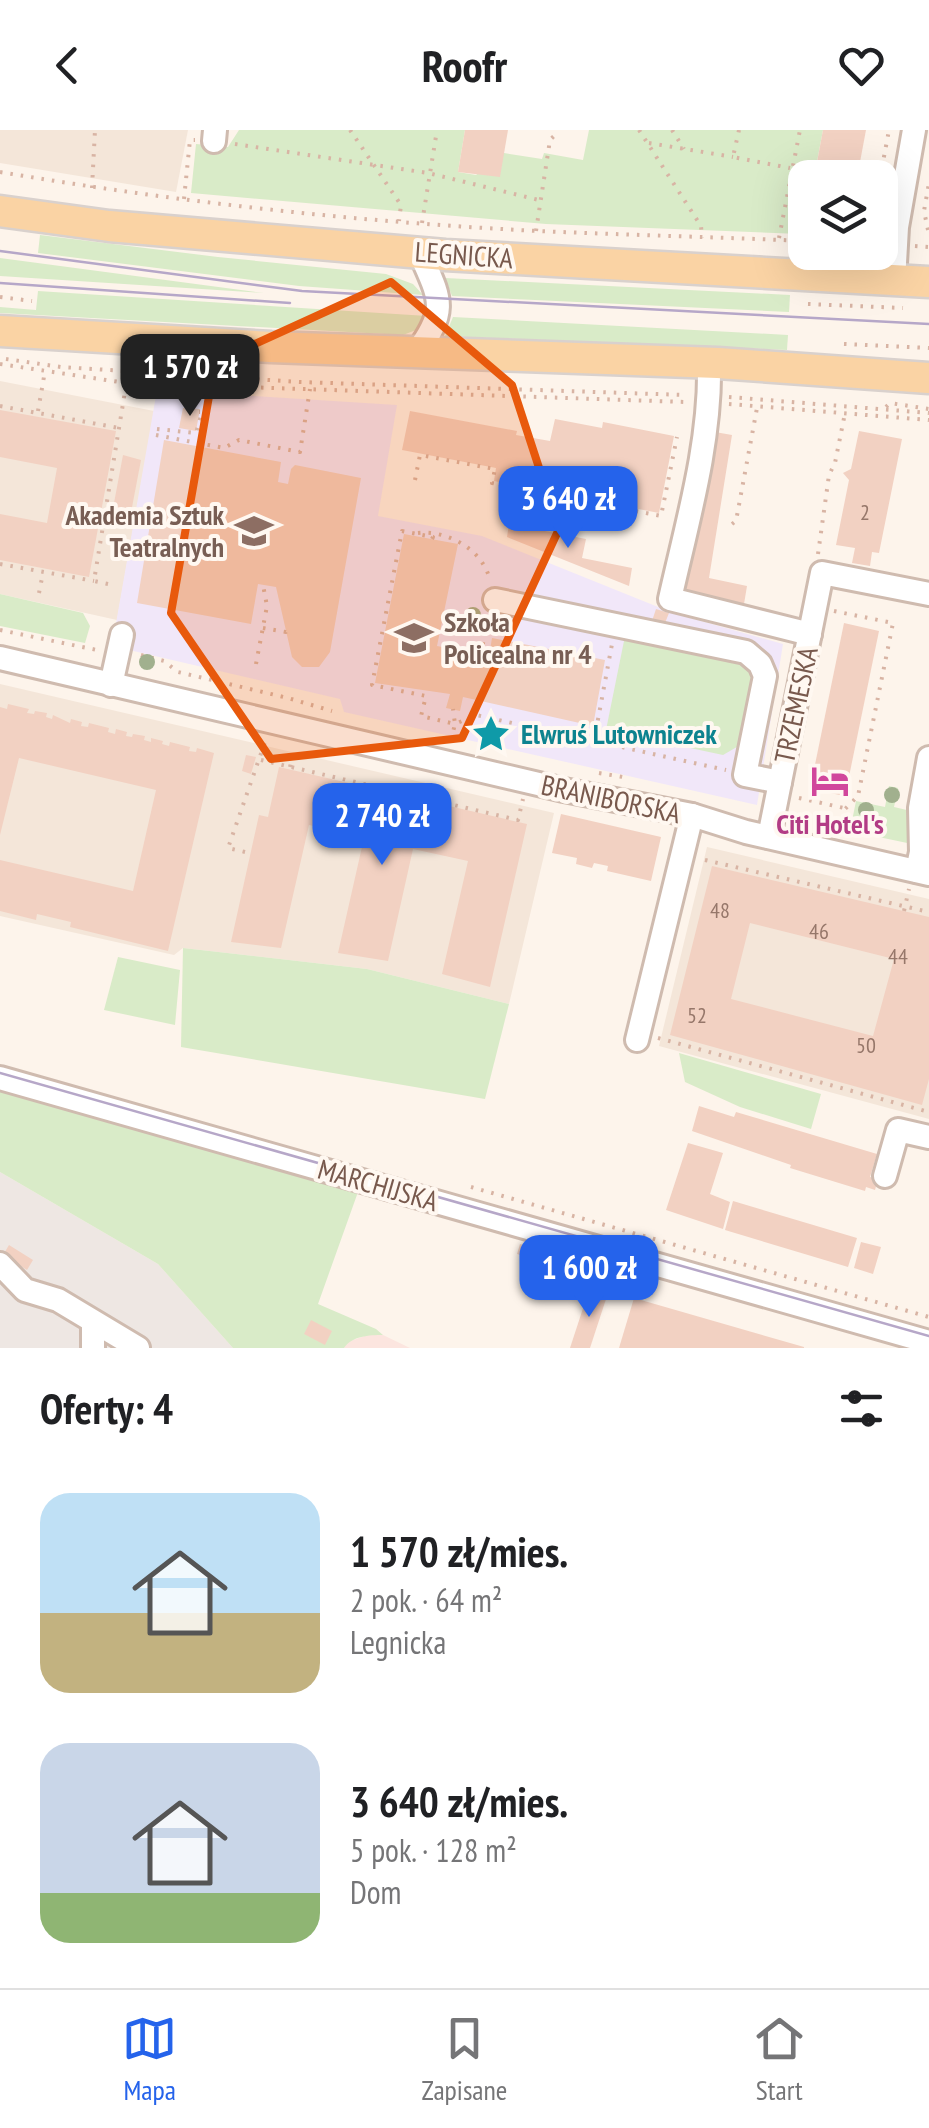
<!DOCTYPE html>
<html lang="pl">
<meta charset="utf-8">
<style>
:root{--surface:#fff;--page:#f6f6f6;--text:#202124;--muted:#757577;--line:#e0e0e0;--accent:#2563eb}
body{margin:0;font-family:"PT Sans Narrow",sans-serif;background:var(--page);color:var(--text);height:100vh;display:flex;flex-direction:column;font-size:38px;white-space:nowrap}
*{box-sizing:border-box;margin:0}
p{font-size:32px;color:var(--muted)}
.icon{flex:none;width:55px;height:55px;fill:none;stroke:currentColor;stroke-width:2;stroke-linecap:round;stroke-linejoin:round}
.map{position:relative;height:1218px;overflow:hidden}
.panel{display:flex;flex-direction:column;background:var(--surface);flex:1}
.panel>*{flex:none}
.fabs{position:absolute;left:788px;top:30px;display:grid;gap:20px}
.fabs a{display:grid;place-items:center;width:110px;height:110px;border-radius:20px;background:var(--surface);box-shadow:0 10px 40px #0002;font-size:50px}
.price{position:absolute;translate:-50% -85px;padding:0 22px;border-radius:20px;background:var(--accent);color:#fff;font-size:32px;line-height:65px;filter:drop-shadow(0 2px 5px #0008)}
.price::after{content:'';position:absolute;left:50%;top:60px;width:30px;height:22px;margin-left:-15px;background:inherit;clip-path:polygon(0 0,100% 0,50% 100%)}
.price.selected{background:#222;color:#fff}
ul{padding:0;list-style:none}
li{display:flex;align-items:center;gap:30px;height:250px;padding:0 40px}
li span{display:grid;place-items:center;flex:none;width:280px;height:200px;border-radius:30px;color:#555}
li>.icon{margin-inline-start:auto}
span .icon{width:120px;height:120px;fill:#fffc;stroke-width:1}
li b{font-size:42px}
h2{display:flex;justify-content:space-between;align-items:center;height:120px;padding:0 40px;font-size:42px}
header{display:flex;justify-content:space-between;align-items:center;height:130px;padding:0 40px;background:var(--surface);font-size:45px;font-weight:700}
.menu{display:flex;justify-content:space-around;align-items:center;height:140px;border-top:2px solid var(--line);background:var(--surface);font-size:28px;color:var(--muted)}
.menu a{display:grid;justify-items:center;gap:5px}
.menu .selected{color:var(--accent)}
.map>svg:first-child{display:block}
</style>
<header><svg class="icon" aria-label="back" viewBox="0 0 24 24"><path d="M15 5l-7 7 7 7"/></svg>Roofr<svg class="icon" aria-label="heart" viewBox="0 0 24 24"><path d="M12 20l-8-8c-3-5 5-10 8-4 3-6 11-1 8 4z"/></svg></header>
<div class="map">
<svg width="929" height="1218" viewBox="0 0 929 1218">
<rect width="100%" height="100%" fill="#fdf4eb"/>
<g fill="#f4e6d9">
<polygon points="0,0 188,0 176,62 0,33"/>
<polygon points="0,251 154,281 117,490 0,464"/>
<polygon points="0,554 554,683 509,874 367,839 183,818 174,825 0,786"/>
<polygon points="707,717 929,769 929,989 659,916"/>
</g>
<polygon fill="#fce5df" points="367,1205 383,1205 410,1218 344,1218 348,1212"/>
<polygon fill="#eee7e3" points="0,1042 158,1134 233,1218 0,1218"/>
<polygon fill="#f1e7f9" points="157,260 397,275 378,386 482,406 673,483 783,514 757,675 344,582 340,569 112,516"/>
<g fill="#d9ebc8">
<polygon points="239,0 465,0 458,42 476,45 504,23 542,29 544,23 583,30 589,0 823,0 814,47 805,48 805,92 800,104 546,94 191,63 196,14 228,17"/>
<polygon points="40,105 218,127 386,144 413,154 423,165 299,156 38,123"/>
<polygon points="0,128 264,163 0,146"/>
<polygon points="445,148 790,165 789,182 452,166"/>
<polygon points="38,161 427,186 416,200 403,205 0,183 0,177 36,180"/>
<polygon points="453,187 788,205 787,220 445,206"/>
<polygon points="0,464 83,483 90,496 85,513 0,496"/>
<polygon points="625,506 744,530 756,546 742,614 723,625 606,600"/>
<polygon points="889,656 898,658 894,677 911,681 912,714 850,701 856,671 885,677"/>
<polygon points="183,818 367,839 509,874 485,969 181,917"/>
<polygon points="118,827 180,840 175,895 104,880"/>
<polygon points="679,923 821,964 811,999 740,977 685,952"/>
<path d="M0 960 358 1062 318 1174 376 1199 383 1205C369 1205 352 1206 344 1218H233L158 1134 0 1042Z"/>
</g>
<g fill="#f2d1c2" fill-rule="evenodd">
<polygon points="465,0 508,0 500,47 458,42"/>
<polygon points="823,0 866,0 857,48 814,48"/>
<polygon points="183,278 200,279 196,301 179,298"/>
<polygon points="0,280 116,301 89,447 0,430 0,384 47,393 57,338 0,327"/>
<polygon points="410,281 517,301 516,305 550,311 555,289 602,298 603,292 674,306 659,383 494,351 496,338 402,320"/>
<polygon points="859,301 902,309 879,423 872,422 870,436 852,433 855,418 836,415 849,350 843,343 851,339"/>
<polygon points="715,302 732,305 709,448 747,456 744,474 684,462"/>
<polygon points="164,310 281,332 278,352 288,354 291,339 295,335 361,348 330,522 319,537 302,537 292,527 276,457 258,454 251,494 137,473"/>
<polygon points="123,325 141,330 129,393 111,389"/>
<polygon points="509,394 586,409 582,428 632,438 629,456 507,407"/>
<polygon points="404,404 458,414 437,516 489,526 492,508 605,530 593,596 463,567 460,581 446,578 450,564 375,553"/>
<polygon points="656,479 669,483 663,498 651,494"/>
<polygon points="844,493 879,501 845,666 810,659"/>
<polygon points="8,574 29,579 27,583 34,584 35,581 47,583 46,587 52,589 53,585 70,593 71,589 82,592 81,596 88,597 89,593 109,598 108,602 115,604 116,599 127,602 126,606 132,607 133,604 145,606 144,610 151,612 151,608 163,611 162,614 169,616 170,612 190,617 189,621 196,622 197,618 214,623 168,821 70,797 71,792 37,784 36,790 0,781 0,730 133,761 156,660 19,628 0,705 0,577 7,579"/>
<polygon points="246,625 256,627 251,644 242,641"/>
<polygon points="279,637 527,694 490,857 442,844 468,731 413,719 388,831 338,823 364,708 309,695 281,818 231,812 259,685 268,687"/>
<polygon points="561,684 661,707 651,751 607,741 608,736 594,733 592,738 576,734 577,728 552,723"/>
<path d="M712 736 929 787V949L922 975 670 905ZM750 793 894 829 873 906 731 869Z"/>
<polygon points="699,976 734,987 736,982 877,1024 870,1047 878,1049 875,1060 866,1057 865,1061 790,1038 791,1035 692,1001"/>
<polygon points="688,1013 723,1023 710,1064 730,1072 723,1099 666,1080"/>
<polygon points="733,1071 857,1108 848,1137 725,1100"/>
<polygon points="861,1112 881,1117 873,1144 854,1138"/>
<polygon points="520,1114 556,1124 553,1134 517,1124"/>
<polygon points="9,1115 33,1130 27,1140 3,1125"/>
<polygon points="589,1160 607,1166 590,1218 570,1218"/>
<polygon points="634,1168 804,1217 804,1218 619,1218"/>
<polygon points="311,1190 332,1201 325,1215 304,1204"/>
</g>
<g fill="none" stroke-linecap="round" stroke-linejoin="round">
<g stroke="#cfbbaf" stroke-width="28">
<g id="minor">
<polyline points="214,11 215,0"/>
<polyline points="894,151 897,97 914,0"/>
<path d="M416 223C449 179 440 169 420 123"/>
<path d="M709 233C711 312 687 393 670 469L810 504"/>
<polyline points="495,470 746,522 760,534 765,546 745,645 780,652"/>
<polyline points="0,528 564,660 692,685 746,702 929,744"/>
<polyline points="111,555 122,505"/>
<polyline points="769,707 822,443 929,464"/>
<polyline points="917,741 921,722 920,678 929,628"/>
<polyline points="637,910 692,685"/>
<polyline points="0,948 929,1212"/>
<polyline points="885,1046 898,1000 929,1007"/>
<polyline points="0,1134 25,1160 58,1170 138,1218"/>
<polyline points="93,1218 93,1192"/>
</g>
</g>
<g stroke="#d9d1cd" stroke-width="35">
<g id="major">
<polyline points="0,81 109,96 445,125 929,152"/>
<polyline points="0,201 271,217 718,233 929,248"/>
</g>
</g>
<g stroke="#d8b4a4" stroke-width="4" stroke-dasharray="2.5 8" stroke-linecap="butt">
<polyline points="350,0 401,75 399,91"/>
<polyline points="639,0 701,96 702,108"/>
<polyline points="672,0 684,19"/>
<polyline points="739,0 733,27 790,38"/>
<polyline points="649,13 733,27"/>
<polyline points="235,14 428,43 539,70"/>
<path d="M0 42C178 72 358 92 538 101 627 105 716 107 805 111"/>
<polyline points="880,48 889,0"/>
<polyline points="92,58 95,0"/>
<polyline points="184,69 190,10 195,10"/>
<polyline points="422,93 437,0"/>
<polyline points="928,100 924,81 929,53"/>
<polyline points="536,101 550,10 558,2"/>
<polyline points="779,108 800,0"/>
<polyline points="915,116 929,117"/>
<polyline points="0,167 32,171"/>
<polyline points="808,174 903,178"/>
<polyline points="844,214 929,218"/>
<polyline points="6,229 61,237 300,252 685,265"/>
<polyline points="0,234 126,253 685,272"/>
<polyline points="729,267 929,283"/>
<polyline points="729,274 929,290"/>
<polyline points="0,276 119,298"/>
<polyline points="886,277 890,273 929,279"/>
<polyline points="38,281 45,241"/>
<polyline points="157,299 196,303 202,282 199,282"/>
<polyline points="156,305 224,318 239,310 300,322 310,259"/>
<polyline points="415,350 420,325 495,339 492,353 661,386 677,307"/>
<polyline points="732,394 736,391 757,278"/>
<path d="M418 403C446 400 482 418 490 450"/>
<polyline points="432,409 433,407 402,401 372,555 426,566 421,586 455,594 453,579"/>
<polyline points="818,424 829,345 835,333 845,283"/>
<polyline points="0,434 94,451"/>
<polyline points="108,454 94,451 128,243"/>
<polyline points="39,463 43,443"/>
<polyline points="834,481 893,493 858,666 845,679 839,703"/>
<polyline points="263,498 286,502 288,499"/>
<polyline points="0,500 97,520"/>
<polyline points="141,525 164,531 178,542 288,568 332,581"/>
<polyline points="481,525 487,490"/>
<polyline points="256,534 267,476 263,455"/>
<polyline points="451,610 455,594 476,585 726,640"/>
<polyline points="594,611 612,514"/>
<polyline points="261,630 518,690 523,669"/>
<polyline points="290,637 294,619"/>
<polyline points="599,643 629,648"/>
<polyline points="799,668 844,678"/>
<polyline points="245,722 228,718 265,612"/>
<polyline points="705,730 929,782"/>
<polyline points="904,781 909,759"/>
<polyline points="658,908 929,982"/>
<polyline points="471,1057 929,1187"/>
</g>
<use href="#minor" stroke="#fff" stroke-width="22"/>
<use href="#major" stroke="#fad3a4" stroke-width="30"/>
<g stroke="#b6a7c8" stroke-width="2.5">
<polyline points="0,121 302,161 929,194"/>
<polyline points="0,153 290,173"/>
<polyline points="0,943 929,1206"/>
</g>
</g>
<g fill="#a1b08e">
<circle cx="473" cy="485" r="8"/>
<circle cx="147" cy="532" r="8"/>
<circle cx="892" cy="665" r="8"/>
<circle cx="866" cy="680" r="8"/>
</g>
<path fill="#e8590c" fill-opacity="0.2" stroke="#e8590c" stroke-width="8" stroke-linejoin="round" d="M391 152 512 255 559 399 462 608 271 629 171 483 215 232Z"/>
<defs>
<g id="university-bare" transform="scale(3)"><path d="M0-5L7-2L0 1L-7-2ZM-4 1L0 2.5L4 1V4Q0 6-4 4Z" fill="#8d6e63" stroke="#fff8f1" stroke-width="2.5" paint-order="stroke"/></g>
<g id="sight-bare" transform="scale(3)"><path d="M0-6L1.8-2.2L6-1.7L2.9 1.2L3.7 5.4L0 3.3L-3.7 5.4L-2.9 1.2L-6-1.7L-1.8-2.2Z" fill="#0f9aa8" stroke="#fff8f1" stroke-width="2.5" paint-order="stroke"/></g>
<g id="hotel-bare" transform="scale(3)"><path d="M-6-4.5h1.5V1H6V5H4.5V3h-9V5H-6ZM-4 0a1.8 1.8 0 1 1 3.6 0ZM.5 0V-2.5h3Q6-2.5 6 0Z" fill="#d1479c" stroke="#fff8f1" stroke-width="2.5" paint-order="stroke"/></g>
</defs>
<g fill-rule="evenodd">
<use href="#university-bare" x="254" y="401"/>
<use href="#university-bare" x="414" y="508"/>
<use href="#sight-bare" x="491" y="604"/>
<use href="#hotel-bare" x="830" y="651"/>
</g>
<g text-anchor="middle" stroke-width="8" stroke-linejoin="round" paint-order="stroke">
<g font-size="22" fill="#96776a">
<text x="865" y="390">2</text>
<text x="720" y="788">48</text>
<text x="819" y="809">46</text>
<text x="898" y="834">44</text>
<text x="697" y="893">52</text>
<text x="866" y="923">50</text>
</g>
<g font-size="28" fill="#78594d" stroke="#fff8f1">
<text transform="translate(464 125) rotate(4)" y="10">LEGNICKA</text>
<text transform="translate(796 575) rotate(-78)" y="10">TRZEMESKA</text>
<text transform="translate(611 669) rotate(12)" y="10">BRANIBORSKA</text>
<text transform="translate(378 1055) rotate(16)" y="10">MARCHIJSKA</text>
</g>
<g font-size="28" font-weight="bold" fill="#785e54" stroke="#fff8f1" text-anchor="end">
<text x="224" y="395">Akademia Sztuk<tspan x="224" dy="32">Teatralnych</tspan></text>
<text x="444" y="502" text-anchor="start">Szkoła<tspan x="444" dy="32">Policealna nr 4</tspan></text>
</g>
<g font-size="28" font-weight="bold" fill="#0d838f" stroke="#fff8f1" text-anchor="start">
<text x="521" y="614">Elwruś Lutowniczek</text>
</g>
<g font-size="28" font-weight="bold" fill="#b23c85" stroke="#fff8f1">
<text x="830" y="704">Citi Hotel's</text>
</g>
</g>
</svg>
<div class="fabs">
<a><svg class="icon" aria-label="layers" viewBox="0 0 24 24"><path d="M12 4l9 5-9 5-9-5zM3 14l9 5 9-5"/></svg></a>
</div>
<b class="price selected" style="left:190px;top:289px">1 570 zł</b>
<b class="price" style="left:568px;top:421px">3 640 zł</b>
<b class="price" style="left:382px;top:738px">2 740 zł</b>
<b class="price" style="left:589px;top:1190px">1 600 zł</b>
</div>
<section class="panel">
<h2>Oferty: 4<svg class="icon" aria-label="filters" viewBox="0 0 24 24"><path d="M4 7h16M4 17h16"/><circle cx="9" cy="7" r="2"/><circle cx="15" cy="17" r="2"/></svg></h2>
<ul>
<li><span style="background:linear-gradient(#bfe0f5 60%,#c2b280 0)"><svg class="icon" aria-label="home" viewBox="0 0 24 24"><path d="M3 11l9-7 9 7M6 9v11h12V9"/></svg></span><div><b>1 570 zł/mies.</b><p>2 pok. · 64 m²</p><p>Legnicka</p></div></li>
<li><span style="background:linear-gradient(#c9d6e8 75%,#8fb573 0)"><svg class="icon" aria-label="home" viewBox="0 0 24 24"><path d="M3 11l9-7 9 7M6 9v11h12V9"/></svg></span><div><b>3 640 zł/mies.</b><p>5 pok. · 128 m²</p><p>Dom</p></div></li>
</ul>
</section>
<nav class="menu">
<a class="selected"><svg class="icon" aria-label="map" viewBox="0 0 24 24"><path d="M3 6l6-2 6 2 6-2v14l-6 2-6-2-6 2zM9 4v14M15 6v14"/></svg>Mapa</a>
<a><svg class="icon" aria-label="saved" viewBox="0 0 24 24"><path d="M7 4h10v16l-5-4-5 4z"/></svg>Zapisane</a>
<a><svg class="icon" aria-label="home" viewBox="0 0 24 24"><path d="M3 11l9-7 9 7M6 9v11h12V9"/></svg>Start</a>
</nav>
